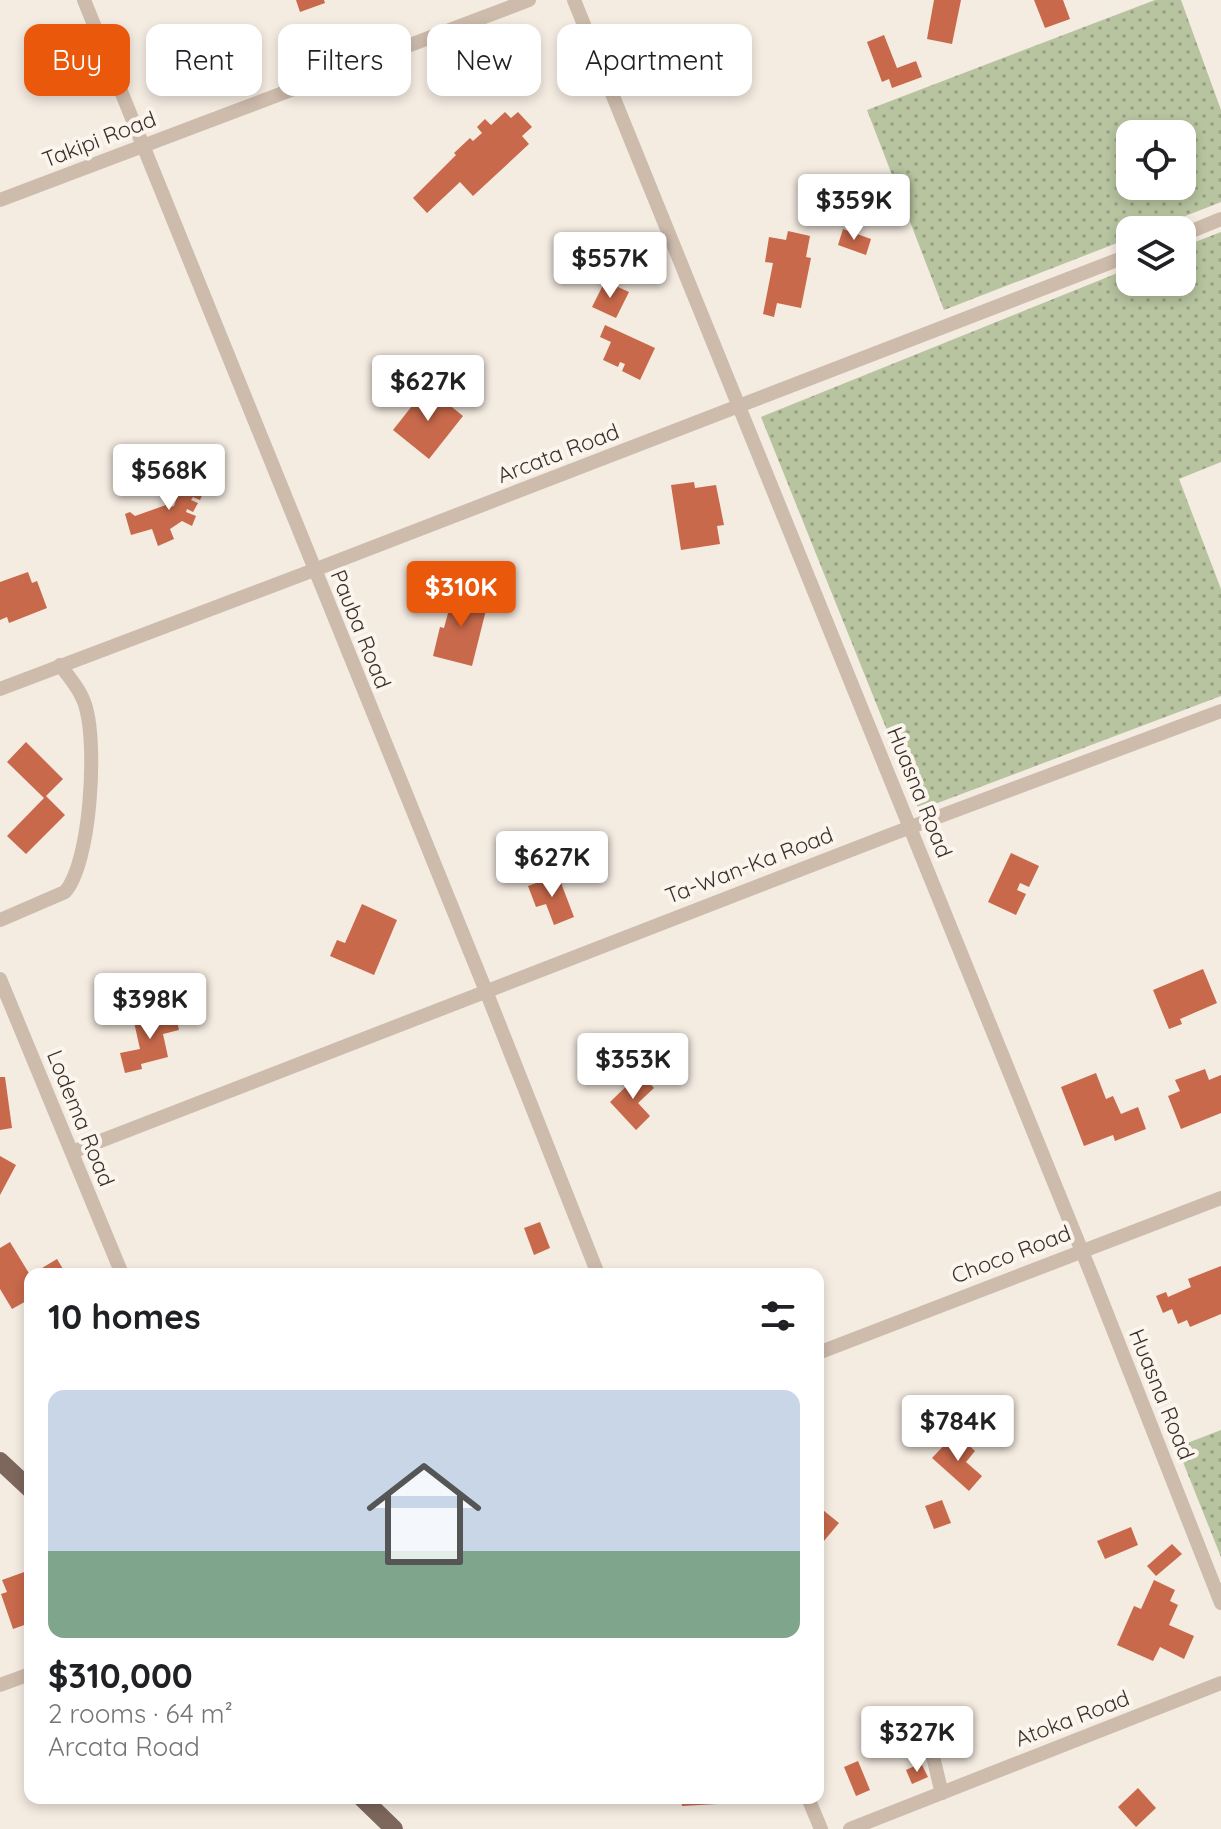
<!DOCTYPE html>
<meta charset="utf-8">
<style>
:root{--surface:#fff;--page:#f6f6f6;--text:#202124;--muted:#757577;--line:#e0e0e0;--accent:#ea580c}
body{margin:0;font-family:Quicksand,sans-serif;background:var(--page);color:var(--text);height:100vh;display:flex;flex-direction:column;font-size:30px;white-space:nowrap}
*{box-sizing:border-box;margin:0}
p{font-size:26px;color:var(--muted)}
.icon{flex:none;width:44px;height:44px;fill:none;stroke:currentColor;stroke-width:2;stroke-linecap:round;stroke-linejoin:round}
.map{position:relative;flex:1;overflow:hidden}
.sheet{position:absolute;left:24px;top:1268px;width:800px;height:536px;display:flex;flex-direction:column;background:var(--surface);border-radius:16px;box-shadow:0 4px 12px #0003}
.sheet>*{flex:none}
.hud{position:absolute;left:24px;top:24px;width:800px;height:72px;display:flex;gap:16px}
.tools{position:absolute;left:1116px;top:120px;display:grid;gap:16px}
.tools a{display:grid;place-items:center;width:80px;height:80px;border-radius:16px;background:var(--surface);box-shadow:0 4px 12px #0003;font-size:40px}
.price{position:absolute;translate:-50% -68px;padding:0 18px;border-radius:8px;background:#fff;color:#222;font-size:26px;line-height:52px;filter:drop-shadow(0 2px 4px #0008)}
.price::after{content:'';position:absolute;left:50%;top:48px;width:24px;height:18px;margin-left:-12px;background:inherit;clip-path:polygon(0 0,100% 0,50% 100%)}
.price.selected{background:var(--accent);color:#fff}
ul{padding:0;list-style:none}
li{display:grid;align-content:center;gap:16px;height:424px;padding:0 24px}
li+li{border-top:2px solid var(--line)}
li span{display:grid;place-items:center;height:248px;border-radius:16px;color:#555}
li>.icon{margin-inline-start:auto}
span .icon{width:144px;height:144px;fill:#fffc;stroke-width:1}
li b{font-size:34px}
h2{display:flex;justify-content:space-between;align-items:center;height:96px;padding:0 24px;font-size:34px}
.tag{padding:0 28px;border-radius:16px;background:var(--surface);box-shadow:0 4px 12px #0003;font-size:28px;line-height:72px}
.tag.selected{background:var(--accent);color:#fff}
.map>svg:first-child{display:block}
</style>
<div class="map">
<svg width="1221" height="1829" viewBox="0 0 1221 1829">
<defs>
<pattern id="grass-dots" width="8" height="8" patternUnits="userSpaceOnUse" patternTransform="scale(2)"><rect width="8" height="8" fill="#b8c4a0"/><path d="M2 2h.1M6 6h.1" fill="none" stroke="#97a083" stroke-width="1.8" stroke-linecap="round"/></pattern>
</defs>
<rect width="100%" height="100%" fill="#f4ebe1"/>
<g fill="url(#grass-dots)" fill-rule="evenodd">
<path d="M1155 0H1181L1221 110V202L1150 230H1130V238L944 310 867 110ZM1130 134H1182V186H1130Z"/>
<polygon points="1221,232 1221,462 1179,479 1221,589 1221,696 919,810 761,417 1130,268 1130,282 1182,282 1182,247"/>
<polygon points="1221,1430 1221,1557 1177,1447"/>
</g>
<g fill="#c8694b">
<polygon points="296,0 324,0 325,3 300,12"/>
<polygon points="934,0 961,0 952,44 927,39"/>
<polygon points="1034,0 1063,0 1070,19 1045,28"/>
<polygon points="884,35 897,68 916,61 922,77 892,88 889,79 882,82 867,42"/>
<polygon points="505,112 511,118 518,112 532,127 522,136 529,144 473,196 460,182 427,213 413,198 456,155 454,153 470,138 473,141 482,133 477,127 485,119 491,125"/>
<polygon points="843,229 871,239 866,255 838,245"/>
<polygon points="788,231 810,236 806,257 811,258 801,308 777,303 774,317 763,314 773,263 765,262 769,237 786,240"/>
<polygon points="605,281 629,292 616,318 592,307"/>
<polygon points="605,325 655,348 640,380 622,371 625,364 620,362 618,367 603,360 611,342 600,337"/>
<polygon points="427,387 463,416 429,459 393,430"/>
<polygon points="192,472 198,485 197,488 204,491 200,500 193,497 191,500 198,503 193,512 187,509 186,512 196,516 192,526 182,521 170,529 174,539 158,546 152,529 131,535 125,514 130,512 135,516 166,505 167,508 174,506 180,489 176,478"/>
<polygon points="694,482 695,488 716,485 724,525 717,526 720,544 681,550 671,485"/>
<polygon points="28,572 32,583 37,581 47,608 9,623 7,617 0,620 0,582"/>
<polygon points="455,587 477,593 474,607 486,610 472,666 433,656 440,627 444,628"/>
<polygon points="26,742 63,779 46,796 65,815 26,854 7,836 44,798 7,762"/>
<polygon points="1011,853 1039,866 1029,887 1020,883 1017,890 1026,894 1016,915 988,902"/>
<polygon points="558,875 574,917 554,925 546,904 536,907 528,886"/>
<polygon points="362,904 397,920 374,975 330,956 337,940 345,943"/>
<polygon points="1203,969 1217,1003 1180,1019 1182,1024 1169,1029 1153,990"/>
<polygon points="175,1012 179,1030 163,1034 168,1057 141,1064 142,1069 125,1073 120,1053 140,1049 134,1022"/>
<polygon points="1205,1069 1209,1080 1221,1075 1221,1113 1181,1129 1168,1096 1180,1091 1175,1080"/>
<polygon points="640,1073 654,1088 638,1103 650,1116 636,1130 610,1102"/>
<polygon points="1096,1073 1106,1099 1113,1096 1121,1114 1138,1107 1146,1129 1115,1141 1113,1135 1084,1146 1061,1087"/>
<polygon points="0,1077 5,1077 12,1128 0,1130"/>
<polygon points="0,1156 16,1165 0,1195"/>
<polygon points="540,1222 550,1248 534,1255 524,1228"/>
<polygon points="10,1242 30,1275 30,1299 12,1309 0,1289 0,1248"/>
<polygon points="57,1259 66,1274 32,1274"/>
<polygon points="1221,1266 1221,1314 1190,1327 1187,1320 1178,1324 1172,1309 1163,1313 1156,1296 1166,1292 1168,1297 1191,1287 1188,1279"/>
<polygon points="950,1439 957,1446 963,1440 975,1451 966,1462 982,1476 969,1491 932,1458"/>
<polygon points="942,1500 951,1523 934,1529 925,1506"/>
<polygon points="818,1506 839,1523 818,1548"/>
<polygon points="1131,1527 1138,1545 1105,1559 1097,1541"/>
<polygon points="1172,1544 1182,1554 1156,1576 1147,1566"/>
<polygon points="27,1571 30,1580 30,1623 13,1629 1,1594 7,1592 2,1580"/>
<polygon points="1154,1580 1175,1590 1170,1601 1178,1605 1169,1625 1194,1636 1184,1659 1160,1647 1153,1661 1117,1645 1134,1606 1141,1609"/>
<polygon points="858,1761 870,1790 856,1796 844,1767"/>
<polygon points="921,1763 928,1777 912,1784 906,1770"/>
<polygon points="1138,1788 1156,1808 1136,1827 1118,1807"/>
<polygon points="681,1798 717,1798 717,1804 682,1806"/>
</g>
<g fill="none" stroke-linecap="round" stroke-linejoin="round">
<g stroke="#cdbbac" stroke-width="14">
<polyline points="84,0 486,991 598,1274"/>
<polyline points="574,0 1092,1276 1221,1603"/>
<polyline points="0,200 529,0"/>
<polyline points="1182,235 1221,219"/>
<polyline points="0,689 314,570 1130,255"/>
<path d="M0 920 65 892C91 862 97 746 86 708 82 692 70 678 60 665"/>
<polyline points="0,979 122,1274"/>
<polyline points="72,1152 895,833 1221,711"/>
<polyline points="818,1353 1221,1198"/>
<polyline points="0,1685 30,1674"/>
<path d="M882 1719C934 1722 930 1751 942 1793"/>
<polyline points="808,1798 821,1829"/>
<polyline points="850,1829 1221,1683"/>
</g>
<g stroke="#7d675c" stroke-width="18">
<polyline points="0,1461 30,1489"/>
<polyline points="362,1798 394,1829"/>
</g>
</g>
<g text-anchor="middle" stroke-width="8" stroke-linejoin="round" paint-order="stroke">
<g font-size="22" fill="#3b302b" stroke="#fbf5ee">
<text transform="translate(99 139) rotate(-21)" y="8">Takipi Road</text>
<text transform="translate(558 453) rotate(-21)" y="8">Arcata Road</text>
<text transform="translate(361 629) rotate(68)" y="8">Pauba Road</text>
<text transform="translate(920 792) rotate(68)" y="8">Huasna Road</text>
<text transform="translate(749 865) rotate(-21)" y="8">Ta-Wan-Ka Road</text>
<text transform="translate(81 1118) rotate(68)" y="8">Lodema Road</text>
<text transform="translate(1011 1254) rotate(-21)" y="8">Choco Road</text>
<text transform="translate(1162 1394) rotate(68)" y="8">Huasna Road</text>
<text transform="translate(1072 1718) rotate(-21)" y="8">Atoka Road</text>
</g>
</g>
</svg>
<div class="tools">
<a><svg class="icon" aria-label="locate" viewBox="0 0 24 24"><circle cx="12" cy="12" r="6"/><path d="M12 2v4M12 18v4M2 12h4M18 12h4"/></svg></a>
<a><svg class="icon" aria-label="layers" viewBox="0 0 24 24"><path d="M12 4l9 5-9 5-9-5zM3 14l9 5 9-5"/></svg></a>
</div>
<b class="price" style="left:854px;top:242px">$359K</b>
<b class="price" style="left:610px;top:300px">$557K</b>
<b class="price" style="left:428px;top:423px">$627K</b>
<b class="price" style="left:169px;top:512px">$568K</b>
<b class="price selected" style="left:461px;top:629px">$310K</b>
<b class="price" style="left:552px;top:899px">$627K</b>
<b class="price" style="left:150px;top:1041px">$398K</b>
<b class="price" style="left:633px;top:1101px">$353K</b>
<b class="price" style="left:958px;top:1463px">$784K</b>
<b class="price" style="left:917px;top:1774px">$327K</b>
<div class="hud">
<a class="tag selected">Buy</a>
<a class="tag">Rent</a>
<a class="tag">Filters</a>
<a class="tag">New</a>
<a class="tag">Apartment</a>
</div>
<section class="sheet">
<h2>10 homes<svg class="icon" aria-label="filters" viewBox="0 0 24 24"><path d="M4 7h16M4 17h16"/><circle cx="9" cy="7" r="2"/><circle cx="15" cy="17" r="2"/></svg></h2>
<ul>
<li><span style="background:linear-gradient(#c9d6e8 65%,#7fa58c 0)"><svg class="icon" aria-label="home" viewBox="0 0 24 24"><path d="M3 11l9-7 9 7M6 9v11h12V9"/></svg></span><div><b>$310,000</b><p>2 rooms · 64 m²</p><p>Arcata Road</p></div></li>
</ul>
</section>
</div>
